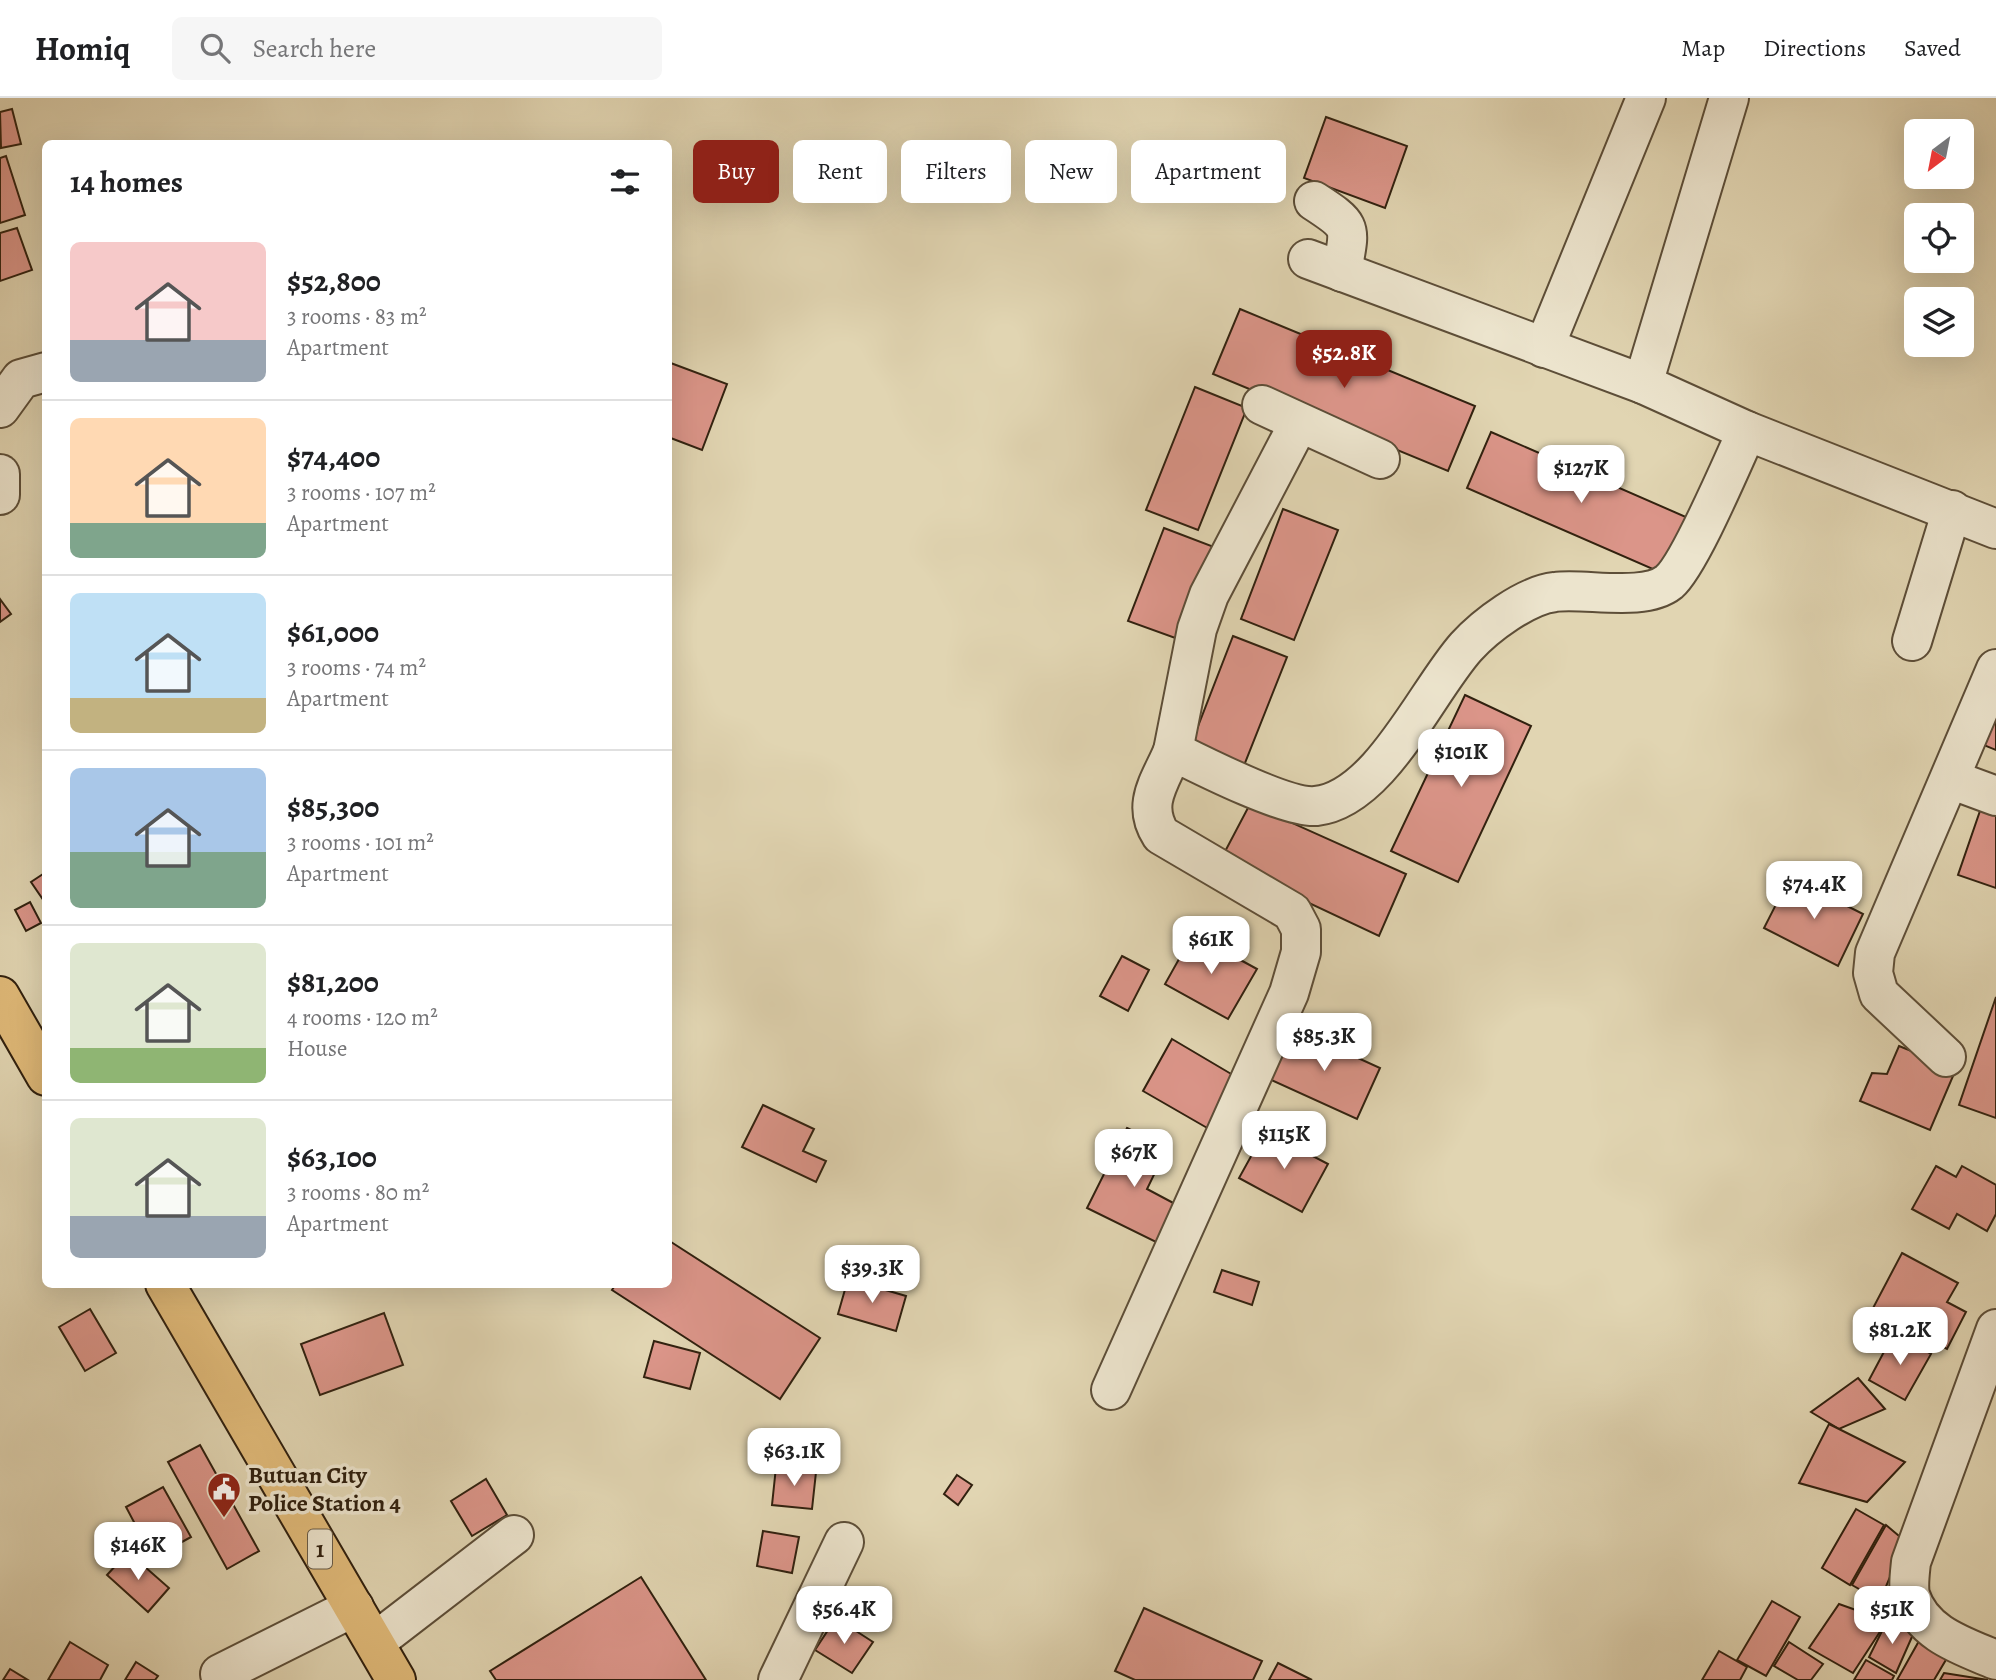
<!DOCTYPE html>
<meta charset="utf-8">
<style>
:root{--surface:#fff;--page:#f6f6f6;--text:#202124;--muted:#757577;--line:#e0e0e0;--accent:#8f2418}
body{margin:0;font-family:Alegreya,serif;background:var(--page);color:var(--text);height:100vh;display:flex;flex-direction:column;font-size:26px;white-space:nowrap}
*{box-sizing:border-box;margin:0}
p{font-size:23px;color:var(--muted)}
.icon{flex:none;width:38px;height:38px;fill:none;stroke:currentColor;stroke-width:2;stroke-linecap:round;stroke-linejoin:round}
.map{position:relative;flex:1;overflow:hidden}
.drawer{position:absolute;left:42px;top:42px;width:630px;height:1148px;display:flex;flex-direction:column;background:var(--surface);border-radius:10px;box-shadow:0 7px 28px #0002}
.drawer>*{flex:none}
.hud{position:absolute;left:693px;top:42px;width:665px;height:63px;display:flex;gap:14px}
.needle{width:46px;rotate:212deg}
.tools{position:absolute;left:1904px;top:21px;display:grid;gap:14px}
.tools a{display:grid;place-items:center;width:70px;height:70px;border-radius:10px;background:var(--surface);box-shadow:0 7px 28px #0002;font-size:35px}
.price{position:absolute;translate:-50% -60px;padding:0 16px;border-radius:14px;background:#fff;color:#222;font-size:23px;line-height:46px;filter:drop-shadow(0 2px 4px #0008)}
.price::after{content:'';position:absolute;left:50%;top:42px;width:21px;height:16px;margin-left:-10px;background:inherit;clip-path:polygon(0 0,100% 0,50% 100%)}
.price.on{background:var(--accent);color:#fff}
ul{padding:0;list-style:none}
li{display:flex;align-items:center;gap:21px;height:175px;padding:0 28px}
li+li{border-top:2px solid var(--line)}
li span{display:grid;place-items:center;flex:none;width:196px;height:140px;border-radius:10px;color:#555}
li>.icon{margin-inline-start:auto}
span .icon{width:84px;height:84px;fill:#fffc;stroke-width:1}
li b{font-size:30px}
h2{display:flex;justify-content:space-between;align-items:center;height:84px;padding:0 28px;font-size:30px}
.chip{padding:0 24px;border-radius:10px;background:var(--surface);box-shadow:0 7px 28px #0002;font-size:24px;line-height:63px}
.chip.on{background:var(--accent);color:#fff}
header{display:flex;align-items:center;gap:42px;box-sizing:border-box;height:98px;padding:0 35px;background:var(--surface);border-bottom:2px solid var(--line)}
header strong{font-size:33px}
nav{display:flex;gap:38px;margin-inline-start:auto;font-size:24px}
.search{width:490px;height:63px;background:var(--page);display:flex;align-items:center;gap:18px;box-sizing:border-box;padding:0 24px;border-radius:10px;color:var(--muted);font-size:26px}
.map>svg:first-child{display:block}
</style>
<header>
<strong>Homiq</strong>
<div class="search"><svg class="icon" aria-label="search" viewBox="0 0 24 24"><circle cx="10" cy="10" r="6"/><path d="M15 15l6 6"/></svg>Search here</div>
<nav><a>Map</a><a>Directions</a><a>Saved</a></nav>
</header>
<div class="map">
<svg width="1996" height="1582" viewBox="0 0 1996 1582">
<rect width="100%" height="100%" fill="#e1d5b2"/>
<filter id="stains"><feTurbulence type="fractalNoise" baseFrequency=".00286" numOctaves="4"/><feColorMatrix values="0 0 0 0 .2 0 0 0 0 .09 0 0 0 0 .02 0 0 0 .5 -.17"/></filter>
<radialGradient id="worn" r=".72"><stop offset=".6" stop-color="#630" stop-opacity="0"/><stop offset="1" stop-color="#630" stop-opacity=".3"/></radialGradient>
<g fill="#db9589" stroke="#31210f" stroke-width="2">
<polygon points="12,11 21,46 1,50 0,14"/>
<polygon points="1326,19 1407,48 1385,110 1304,80"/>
<polygon points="6,58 25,117 0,125 0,60"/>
<polygon points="17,130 32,172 0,183 0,135"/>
<polygon points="1240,211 1475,308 1448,373 1213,276"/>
<polygon points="668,264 727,286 702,352 668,339"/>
<polygon points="1195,289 1247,310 1198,432 1146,412"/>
<polygon points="1491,334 1695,423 1671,479 1467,390"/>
<polygon points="1283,411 1338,432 1294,542 1241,521"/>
<polygon points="1164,430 1214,449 1178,541 1128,523"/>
<polygon points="0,501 11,516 0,524"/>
<polygon points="1233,538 1287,559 1243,670 1190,649"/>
<polygon points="1465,597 1531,628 1458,784 1391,753"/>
<polygon points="1996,598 1996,652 1969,641"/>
<polygon points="1250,706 1406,776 1379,838 1220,763"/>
<polygon points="1981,710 1996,715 1996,790 1958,777"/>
<polygon points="46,774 46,806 31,784"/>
<polygon points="1790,779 1863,816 1838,868 1764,830"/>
<polygon points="30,804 41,825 26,833 15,812"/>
<polygon points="1193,836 1257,871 1228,921 1165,886"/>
<polygon points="1122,858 1149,872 1128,913 1100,898"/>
<polygon points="1996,899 1996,1020 1959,1007"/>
<polygon points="1290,929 1380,970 1357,1021 1267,980"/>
<polygon points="1172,941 1238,980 1209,1031 1143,993"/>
<polygon points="1899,948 1956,971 1930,1032 1860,1003 1872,975 1887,976"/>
<polygon points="763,1007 814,1031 803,1053 826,1063 816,1084 742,1049"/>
<polygon points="1127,1030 1167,1050 1147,1091 1179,1108 1160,1146 1087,1110"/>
<polygon points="1265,1033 1328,1066 1302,1114 1239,1080"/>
<polygon points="1936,1068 1956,1079 1962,1068 1996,1087 1996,1116 1987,1133 1957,1116 1949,1131 1912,1111"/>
<polygon points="668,1142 820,1240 780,1301 612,1192 616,1186 668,1186"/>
<polygon points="1902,1155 1958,1185 1947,1204 1966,1214 1947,1251 1872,1212"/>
<polygon points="1222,1172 1259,1184 1252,1207 1214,1194"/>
<polygon points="848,1181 906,1198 896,1233 838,1216"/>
<polygon points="90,1211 116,1255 85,1273 59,1229"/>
<polygon points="384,1215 403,1267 320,1297 301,1246"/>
<polygon points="1894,1235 1931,1256 1905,1302 1869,1282"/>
<polygon points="654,1243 700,1255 690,1291 644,1279"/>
<polygon points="1858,1280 1885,1311 1839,1331 1811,1314"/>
<polygon points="1829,1326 1905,1364 1867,1404 1799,1385"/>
<polygon points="200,1347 259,1453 227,1471 168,1364"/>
<polygon points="776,1369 816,1374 812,1411 772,1407"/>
<polygon points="957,1377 972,1387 958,1407 944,1396"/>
<polygon points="486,1381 507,1417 472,1438 451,1403"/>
<polygon points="163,1389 191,1439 153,1460 126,1409"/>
<polygon points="1856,1411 1884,1427 1850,1487 1822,1470"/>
<polygon points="1886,1427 1905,1443 1880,1503 1852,1487"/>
<polygon points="763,1433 799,1439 792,1475 757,1468"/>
<polygon points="128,1454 169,1490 148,1514 107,1477"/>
<polygon points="641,1479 706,1582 496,1582 490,1573"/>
<polygon points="1772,1503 1800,1519 1766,1578 1737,1562"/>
<polygon points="1839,1506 1887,1523 1853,1575 1809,1550"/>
<polygon points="1144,1510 1262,1563 1253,1582 1135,1582 1115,1573"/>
<polygon points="836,1520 873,1544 852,1575 815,1552"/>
<polygon points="1887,1523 1915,1532 1896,1575 1869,1559"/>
<polygon points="1919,1543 1947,1560 1934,1582 1897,1582"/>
<polygon points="70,1544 108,1567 100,1582 48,1582"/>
<polygon points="1789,1544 1823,1566 1811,1582 1798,1582 1774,1568"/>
<polygon points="1719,1553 1747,1569 1740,1582 1702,1582"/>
<polygon points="1866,1562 1894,1578 1892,1582 1854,1582"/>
<polygon points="136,1564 158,1578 155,1582 125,1582"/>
<polygon points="1278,1565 1312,1582 1269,1582"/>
<polygon points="10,1571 28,1582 3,1582"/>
<polygon points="1944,1575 1988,1582 1940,1582"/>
</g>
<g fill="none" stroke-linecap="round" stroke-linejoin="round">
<g stroke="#5d4e38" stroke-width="42">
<g id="minor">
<polyline points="1729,0 1643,286 1747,333"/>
<path d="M1314 103C1354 129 1350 128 1342 174"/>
<polyline points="1308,161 1643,286"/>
<polyline points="1544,250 1646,0"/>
<polyline points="1262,307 1380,361"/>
<polyline points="0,310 21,281 46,274"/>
<polyline points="0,376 0,397"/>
<polyline points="1912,543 1952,412"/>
<polyline points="1173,653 1197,531 1209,497 1299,325"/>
<polyline points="1950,681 1996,698"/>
<polyline points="1946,959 1879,896 1873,875 1875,855 1996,571"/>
<path d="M1996 1231 1911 1464C1910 1474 1908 1487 1910 1497 1922 1536 1963 1548 1996 1562"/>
<path d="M1111 1292 1289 895 1301 854V831L1292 814 1161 737C1141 706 1160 684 1173 653 1201 667 1288 711 1316 708 1380 701 1426 594 1466 549 1485 528 1526 497 1555 494 1586 490 1644 504 1669 484 1690 466 1733 363 1747 333L1996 431"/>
<polyline points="375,1544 514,1437"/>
<polyline points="220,1576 354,1509"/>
<polyline points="778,1582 844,1444"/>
</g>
</g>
<g stroke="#31210f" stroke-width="42">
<g id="highway">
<polyline points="0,898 46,978"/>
<polyline points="165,1186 396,1582"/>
</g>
</g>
<use href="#minor" stroke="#ece4cd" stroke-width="38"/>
<use href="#highway" stroke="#e0ba79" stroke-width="38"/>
</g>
<defs>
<g id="civic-pin" transform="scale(1.75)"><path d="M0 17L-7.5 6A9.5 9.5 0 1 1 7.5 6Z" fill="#8f2418" stroke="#ece4cd"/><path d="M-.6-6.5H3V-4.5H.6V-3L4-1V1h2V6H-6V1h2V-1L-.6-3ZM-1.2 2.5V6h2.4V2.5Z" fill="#fff"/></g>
</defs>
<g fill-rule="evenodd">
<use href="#civic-pin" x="224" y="1391"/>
</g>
<g text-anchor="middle" stroke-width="7" stroke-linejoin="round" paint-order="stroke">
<rect fill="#ece4cd" stroke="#695c48" stroke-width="2" x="308" y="1431.5" width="24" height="39" rx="5"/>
<g font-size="23" font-weight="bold" fill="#31210f">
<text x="320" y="1459">1</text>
</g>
<g font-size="24" font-weight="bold" fill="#31210f" stroke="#ece4cd" text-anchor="start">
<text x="248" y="1385">Butuan City<tspan x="248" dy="28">Police Station 4</tspan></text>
</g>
</g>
<rect width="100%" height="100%" filter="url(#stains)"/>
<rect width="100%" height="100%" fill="url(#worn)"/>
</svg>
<div class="tools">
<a><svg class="needle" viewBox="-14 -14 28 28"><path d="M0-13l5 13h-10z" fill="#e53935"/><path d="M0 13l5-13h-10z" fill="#757577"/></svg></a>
<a><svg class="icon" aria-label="locate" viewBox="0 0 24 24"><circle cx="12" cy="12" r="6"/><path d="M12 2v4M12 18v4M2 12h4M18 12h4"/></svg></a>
<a><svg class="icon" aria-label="layers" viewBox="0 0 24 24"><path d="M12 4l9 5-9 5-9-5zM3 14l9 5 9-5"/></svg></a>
</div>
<b class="price on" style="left:1344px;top:292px">$52.8K</b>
<b class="price" style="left:1581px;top:407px">$127K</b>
<b class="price" style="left:1461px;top:691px">$101K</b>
<b class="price" style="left:1814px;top:823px">$74.4K</b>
<b class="price" style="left:1211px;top:878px">$61K</b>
<b class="price" style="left:1324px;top:975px">$85.3K</b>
<b class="price" style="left:1284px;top:1073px">$115K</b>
<b class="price" style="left:1134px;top:1091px">$67K</b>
<b class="price" style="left:872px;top:1207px">$39.3K</b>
<b class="price" style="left:1900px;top:1269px">$81.2K</b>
<b class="price" style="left:794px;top:1390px">$63.1K</b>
<b class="price" style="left:138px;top:1484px">$146K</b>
<b class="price" style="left:844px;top:1548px">$56.4K</b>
<b class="price" style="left:1892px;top:1548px">$51K</b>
<div class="hud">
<a class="chip on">Buy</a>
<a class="chip">Rent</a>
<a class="chip">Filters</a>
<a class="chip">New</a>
<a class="chip">Apartment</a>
</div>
<section class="drawer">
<h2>14 homes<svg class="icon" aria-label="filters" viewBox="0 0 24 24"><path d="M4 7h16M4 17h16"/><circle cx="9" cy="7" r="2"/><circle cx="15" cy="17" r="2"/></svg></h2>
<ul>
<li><span style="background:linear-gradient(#f6c9c9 70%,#9aa5b1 0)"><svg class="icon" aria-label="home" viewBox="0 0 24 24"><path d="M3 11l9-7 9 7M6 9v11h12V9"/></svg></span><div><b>$52,800</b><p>3 rooms · 83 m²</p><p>Apartment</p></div></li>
<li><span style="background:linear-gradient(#ffd9b3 75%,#7fa58c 0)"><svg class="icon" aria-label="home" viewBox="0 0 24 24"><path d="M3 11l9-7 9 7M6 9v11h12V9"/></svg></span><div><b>$74,400</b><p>3 rooms · 107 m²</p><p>Apartment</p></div></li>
<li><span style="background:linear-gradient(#bfe0f5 75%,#c2b280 0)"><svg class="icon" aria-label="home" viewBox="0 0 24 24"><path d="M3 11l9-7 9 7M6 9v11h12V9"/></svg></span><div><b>$61,000</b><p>3 rooms · 74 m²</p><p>Apartment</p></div></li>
<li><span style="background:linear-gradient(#a9c7e8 60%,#7fa58c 0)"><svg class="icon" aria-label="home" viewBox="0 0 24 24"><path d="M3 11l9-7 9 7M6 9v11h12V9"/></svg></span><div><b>$85,300</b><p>3 rooms · 101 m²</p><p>Apartment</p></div></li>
<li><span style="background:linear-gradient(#dfe7d0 75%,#8fb573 0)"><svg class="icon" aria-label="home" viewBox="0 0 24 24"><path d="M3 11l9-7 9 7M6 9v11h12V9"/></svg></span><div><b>$81,200</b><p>4 rooms · 120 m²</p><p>House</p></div></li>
<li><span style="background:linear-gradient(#dfe7d0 70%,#9aa5b1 0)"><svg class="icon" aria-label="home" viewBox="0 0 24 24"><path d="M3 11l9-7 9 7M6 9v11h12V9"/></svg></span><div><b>$63,100</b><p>3 rooms · 80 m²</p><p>Apartment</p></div></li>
</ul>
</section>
</div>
